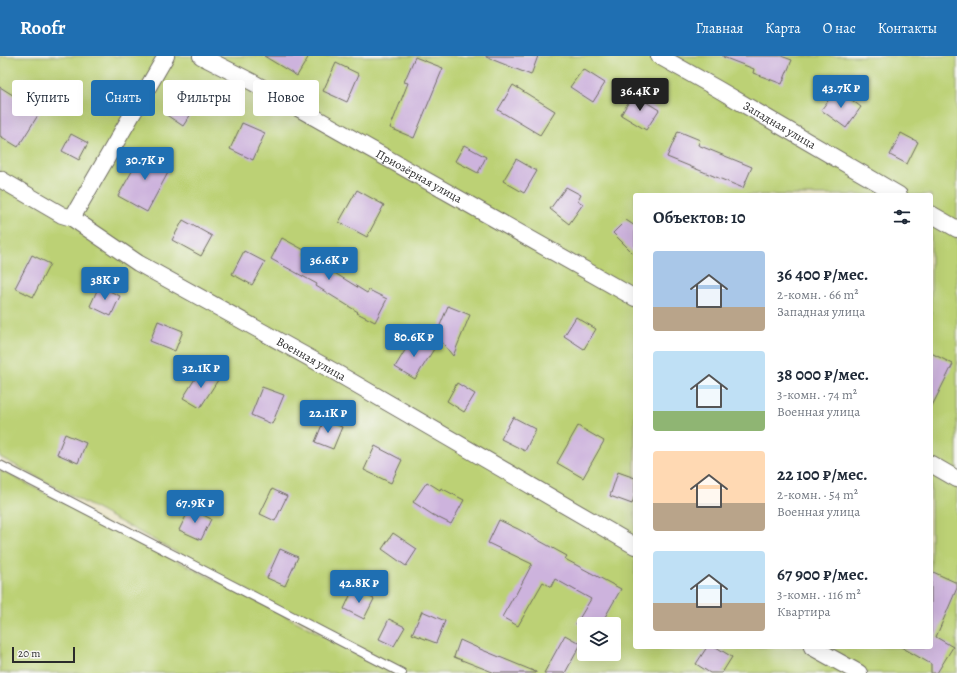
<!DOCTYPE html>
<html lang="ru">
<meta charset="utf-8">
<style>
:root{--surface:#fff;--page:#f6f6f7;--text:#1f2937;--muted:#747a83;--accent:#1f6fb2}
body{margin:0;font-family:Alegreya,serif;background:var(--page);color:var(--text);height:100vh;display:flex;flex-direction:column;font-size:15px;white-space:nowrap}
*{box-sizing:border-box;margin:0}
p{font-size:13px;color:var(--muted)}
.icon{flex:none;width:22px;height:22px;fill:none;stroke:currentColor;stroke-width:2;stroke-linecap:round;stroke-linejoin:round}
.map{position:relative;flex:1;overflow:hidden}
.side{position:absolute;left:633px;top:137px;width:300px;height:456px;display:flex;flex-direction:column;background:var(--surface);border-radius:4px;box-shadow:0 4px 16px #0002}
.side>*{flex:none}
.hud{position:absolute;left:12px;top:24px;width:380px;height:36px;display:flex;gap:8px}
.tools{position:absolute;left:577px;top:561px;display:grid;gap:8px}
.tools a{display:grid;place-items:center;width:44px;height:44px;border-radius:4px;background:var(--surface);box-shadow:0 4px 16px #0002;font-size:20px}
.scale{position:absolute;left:12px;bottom:10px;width:63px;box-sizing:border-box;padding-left:4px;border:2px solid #2b2b2b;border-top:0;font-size:11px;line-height:14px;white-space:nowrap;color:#2b2b2b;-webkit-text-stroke:3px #f6f6f2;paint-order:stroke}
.price{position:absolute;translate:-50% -34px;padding:0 9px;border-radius:4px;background:var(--accent);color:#fff;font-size:13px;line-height:26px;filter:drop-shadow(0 1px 2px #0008)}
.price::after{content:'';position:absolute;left:50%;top:24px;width:12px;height:9px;margin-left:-6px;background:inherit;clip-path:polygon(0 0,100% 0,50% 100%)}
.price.selected{background:#222;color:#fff}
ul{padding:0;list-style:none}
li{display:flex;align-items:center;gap:12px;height:100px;padding:0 20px}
li span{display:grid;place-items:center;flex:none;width:112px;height:80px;border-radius:4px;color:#555}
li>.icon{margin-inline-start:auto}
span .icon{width:48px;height:48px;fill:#fffc;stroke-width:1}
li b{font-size:17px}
h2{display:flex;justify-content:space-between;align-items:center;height:48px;padding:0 20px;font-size:17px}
.tag{padding:0 14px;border-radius:4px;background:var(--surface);box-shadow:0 4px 16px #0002;font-size:14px;line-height:36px}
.tag.selected{background:var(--accent);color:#fff}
header{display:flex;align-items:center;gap:24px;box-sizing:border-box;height:56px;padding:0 20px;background:var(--accent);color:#fff}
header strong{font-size:19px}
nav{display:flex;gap:22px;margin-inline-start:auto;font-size:14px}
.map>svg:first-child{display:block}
</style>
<header>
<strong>Roofr</strong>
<nav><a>Главная</a><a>Карта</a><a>О нас</a><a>Контакты</a></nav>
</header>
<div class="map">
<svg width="957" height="617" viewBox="0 0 957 617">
<rect width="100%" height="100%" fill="#f6f6f2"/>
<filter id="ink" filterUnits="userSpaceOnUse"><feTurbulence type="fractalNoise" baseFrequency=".025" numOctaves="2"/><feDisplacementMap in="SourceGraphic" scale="8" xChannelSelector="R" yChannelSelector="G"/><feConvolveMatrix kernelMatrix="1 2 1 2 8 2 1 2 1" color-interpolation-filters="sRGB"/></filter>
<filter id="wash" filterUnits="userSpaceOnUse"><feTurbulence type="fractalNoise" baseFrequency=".012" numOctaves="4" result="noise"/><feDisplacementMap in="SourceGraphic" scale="16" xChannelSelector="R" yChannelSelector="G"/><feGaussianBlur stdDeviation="0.9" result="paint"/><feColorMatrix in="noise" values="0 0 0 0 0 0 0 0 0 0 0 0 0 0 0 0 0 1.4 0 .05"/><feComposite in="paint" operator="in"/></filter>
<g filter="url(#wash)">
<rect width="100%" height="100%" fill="#e9e3c3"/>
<g fill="#bcd174" stroke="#747e50" fill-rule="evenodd">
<path d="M0 0H957V617H405L347 588 0 401ZM635 139H931V591H635ZM584 568H614V598H584Z"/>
<polygon points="0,414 397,617 0,617"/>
</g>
<g id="blocks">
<g fill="#cdb3dd">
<polygon points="264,0 309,0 297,20"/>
<polygon points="486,0 538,0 531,19 486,1"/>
<polygon points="723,0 781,0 792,4 782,28 753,17 754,13 723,1"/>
<polygon points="415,1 443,12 414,82 390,72 408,27 404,26"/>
<polygon points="336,7 359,18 347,46 323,35"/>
<polygon points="583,13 605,27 593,46 570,31"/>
<polygon points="513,29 555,55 540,79 498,54"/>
<polygon points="0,31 40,56 18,91 0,80"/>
<polygon points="837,33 861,51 846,72 821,54"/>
<polygon points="182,34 199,46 183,70 165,58"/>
<polygon points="633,38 659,54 646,74 621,59"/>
<polygon points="242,67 265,77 253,104 230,93"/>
<polygon points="678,75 700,84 698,89 752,111 743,132 667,101"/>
<polygon points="901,77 918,86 907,108 890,99"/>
<polygon points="71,78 88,87 79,104 62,95"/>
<polygon points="464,89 486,101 478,117 455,105"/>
<polygon points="146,92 171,111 147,156 118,140 135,110 134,109"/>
<polygon points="516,103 537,115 524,137 503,125"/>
<polygon points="566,131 581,139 578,145 583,148 569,168 550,153"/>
<polygon points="357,134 384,149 367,181 339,166"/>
<polygon points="183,164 212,180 201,200 172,184"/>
<polygon points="626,164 635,170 635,199 613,177"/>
<polygon points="282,182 306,195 304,198 367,237 369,234 387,243 375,266 357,257 358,256 316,230 317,228 271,203"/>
<polygon points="244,195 265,206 252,229 232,218"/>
<polygon points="32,199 50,208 33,241 15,232"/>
<polygon points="99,230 120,240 111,260 90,250"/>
<polygon points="448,250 470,259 453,300 436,279"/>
<polygon points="576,261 596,273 584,293 564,280"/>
<polygon points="158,265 183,275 175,295 150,285"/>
<polygon points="413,281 434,293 415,323 395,311"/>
<polygon points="931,297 953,308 931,352"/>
<polygon points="201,313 218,324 200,352 183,342"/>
<polygon points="457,327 475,338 464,356 447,345"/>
<polygon points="262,331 284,339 272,368 251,359"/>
<polygon points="513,361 536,373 525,395 501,383"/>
<polygon points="324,364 342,371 333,393 315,386"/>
<polygon points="578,370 604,385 583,422 557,407"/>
<polygon points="65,378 86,387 78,407 57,398"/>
<polygon points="375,390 402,404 391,427 364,414"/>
<polygon points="618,416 635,422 635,439 632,448 610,440"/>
<polygon points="427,426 440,434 441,432 464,444 451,468 433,459 413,446"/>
<polygon points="272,433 287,440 275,465 260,458"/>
<polygon points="190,452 211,463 201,484 179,474"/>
<polygon points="499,464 518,473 567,500 565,503 621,533 601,568 576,568 591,543 555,523 551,531 543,526 518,570 502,561 514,540 515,540 532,508 488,487"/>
<polygon points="393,477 417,493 406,510 382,493"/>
<polygon points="280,493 298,501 285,530 267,522"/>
<polygon points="931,515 957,527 957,532 936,581 953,591 937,617 931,617 931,608 901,591 931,591"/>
<polygon points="353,533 374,543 364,563 344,553"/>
<polygon points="422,555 445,565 436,587 412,578"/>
<polygon points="389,563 405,571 394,590 379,583"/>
<polygon points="565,579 581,588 565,617 544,617"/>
<polygon points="460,584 480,593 536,616 536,617 495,617 454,601"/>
<polygon points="707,591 716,591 732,601 722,617 710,617 696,608"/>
</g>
</g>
</g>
<g filter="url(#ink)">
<use href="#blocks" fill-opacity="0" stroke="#6e6b60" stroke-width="1"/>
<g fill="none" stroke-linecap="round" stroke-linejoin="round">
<g stroke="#6e6b60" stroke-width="10">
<polyline id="service" points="0,409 402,617"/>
</g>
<g stroke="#6e6b60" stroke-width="18">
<g id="minor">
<path id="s1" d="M201 0 252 26 635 242"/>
<path id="s2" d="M659 0 716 32 899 139"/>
<path id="s3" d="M0 123 62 159 72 162 138 207 335 316 635 490"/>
<polyline points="931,158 957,173"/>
<polyline points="72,162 166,0"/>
<polyline points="931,408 957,423"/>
<polyline points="812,591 859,617"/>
</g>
</g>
<use href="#service" stroke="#fff" stroke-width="8"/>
<use href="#minor" stroke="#fff" stroke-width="16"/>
</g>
</g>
<g text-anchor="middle" stroke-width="3" stroke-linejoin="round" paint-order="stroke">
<g font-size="12" fill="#2b2b2b" stroke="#f6f6f2">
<text dy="4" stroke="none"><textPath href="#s2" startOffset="139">Западная улица</textPath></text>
<text dy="4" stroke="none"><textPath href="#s1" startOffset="249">Приозёрная улица</textPath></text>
<text dy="4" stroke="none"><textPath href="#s3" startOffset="360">Военная улица</textPath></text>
</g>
</g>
</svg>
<div class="tools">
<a><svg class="icon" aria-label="layers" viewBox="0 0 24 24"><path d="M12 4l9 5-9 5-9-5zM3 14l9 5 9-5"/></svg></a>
</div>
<div class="scale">20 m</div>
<b class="price" style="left:841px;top:53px">43.7K ₽</b>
<b class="price selected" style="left:640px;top:56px">36.4K ₽</b>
<b class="price" style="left:145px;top:125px">30.7K ₽</b>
<b class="price" style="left:329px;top:225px">36.6K ₽</b>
<b class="price" style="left:105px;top:245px">38K ₽</b>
<b class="price" style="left:414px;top:302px">80.6K ₽</b>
<b class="price" style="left:201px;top:333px">32.1K ₽</b>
<b class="price" style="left:328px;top:378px">22.1K ₽</b>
<b class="price" style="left:195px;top:468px">67.9K ₽</b>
<b class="price" style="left:359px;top:548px">42.8K ₽</b>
<div class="hud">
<a class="tag">Купить</a>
<a class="tag selected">Снять</a>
<a class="tag">Фильтры</a>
<a class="tag">Новое</a>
</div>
<section class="side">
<h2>Объектов: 10<svg class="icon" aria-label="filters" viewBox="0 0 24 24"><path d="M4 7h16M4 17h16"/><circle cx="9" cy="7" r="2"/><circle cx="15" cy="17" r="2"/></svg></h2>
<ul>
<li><span style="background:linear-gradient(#a9c7e8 70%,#b9a48a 0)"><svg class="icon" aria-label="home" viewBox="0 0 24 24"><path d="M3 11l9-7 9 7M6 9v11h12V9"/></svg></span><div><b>36 400 ₽/мес.</b><p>2-комн. · 66 m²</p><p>Западная улица</p></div></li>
<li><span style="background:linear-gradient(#bfe0f5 75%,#8fb573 0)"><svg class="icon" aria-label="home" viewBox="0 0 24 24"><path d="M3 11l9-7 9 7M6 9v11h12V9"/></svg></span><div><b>38 000 ₽/мес.</b><p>3-комн. · 74 m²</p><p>Военная улица</p></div></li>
<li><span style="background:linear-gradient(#ffd9b3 65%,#b9a48a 0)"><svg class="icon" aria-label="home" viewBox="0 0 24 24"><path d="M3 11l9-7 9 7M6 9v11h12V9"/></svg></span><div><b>22 100 ₽/мес.</b><p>2-комн. · 54 m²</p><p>Военная улица</p></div></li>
<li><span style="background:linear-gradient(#bfe0f5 65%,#b9a48a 0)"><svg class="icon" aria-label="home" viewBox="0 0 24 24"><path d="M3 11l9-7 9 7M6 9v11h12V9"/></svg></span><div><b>67 900 ₽/мес.</b><p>3-комн. · 116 m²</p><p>Квартира</p></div></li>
</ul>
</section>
</div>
